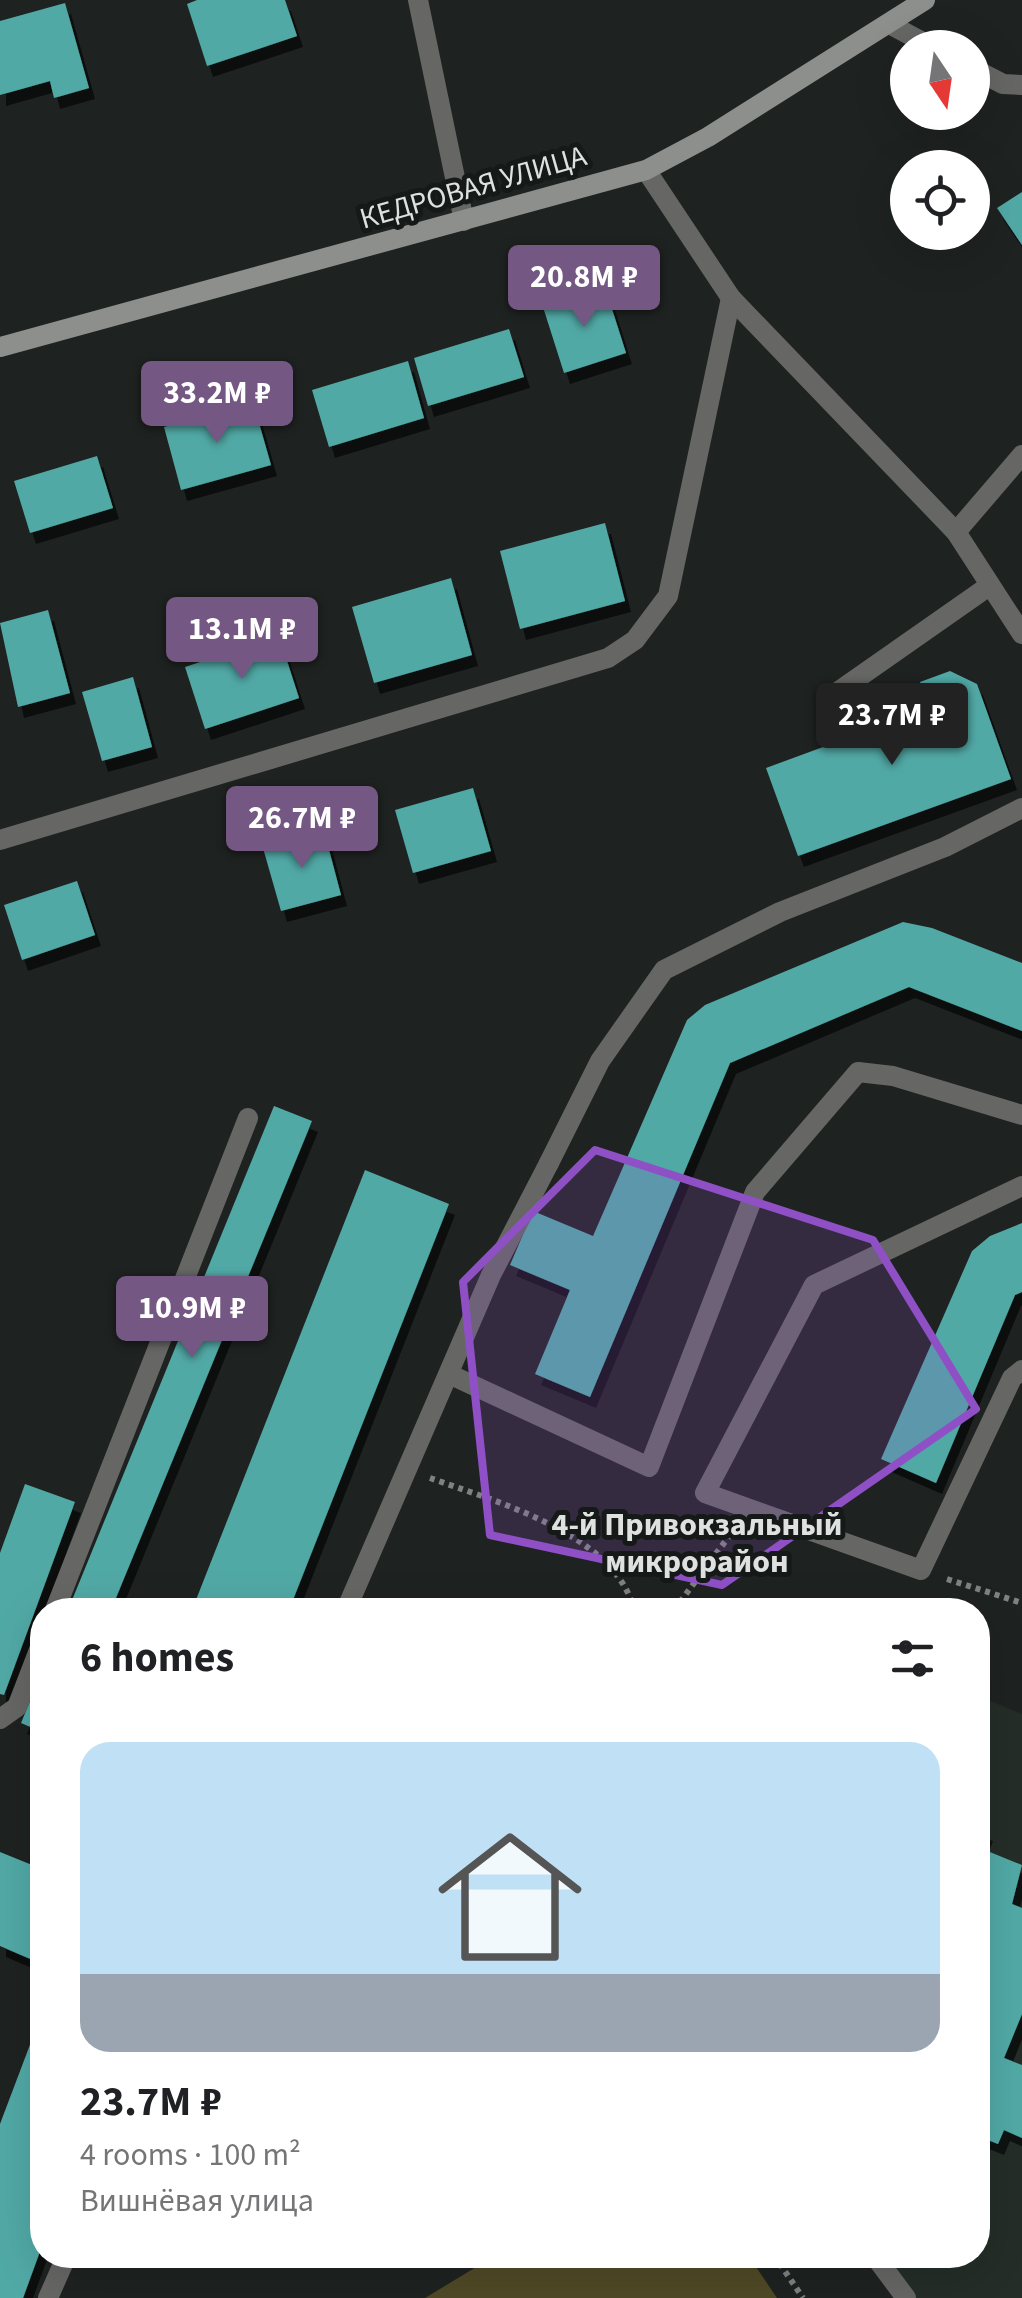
<!DOCTYPE html>
<meta charset="utf-8">
<style>
:root{--surface:#fff;--page:#f6f6f6;--text:#202124;--muted:#757577;--line:#e0e0e0;--accent:#745782}
body{margin:0;font-family:"Source Sans 3",sans-serif;background:var(--page);color:var(--text);height:100vh;display:flex;flex-direction:column;font-size:38px;white-space:nowrap}
*{box-sizing:border-box;margin:0}
p{font-size:32px;color:var(--muted)}
.icon{flex:none;width:55px;height:55px;fill:none;stroke:currentColor;stroke-width:2;stroke-linecap:round;stroke-linejoin:round}
.map{position:relative;flex:1;overflow:hidden}
.sheet{position:absolute;left:30px;top:1598px;width:960px;height:670px;display:flex;flex-direction:column;background:var(--surface);border-radius:40px;box-shadow:0 10px 40px #0002}
.sheet>*{flex:none}
.needle{width:65px;rotate:167deg}
.buttons{position:absolute;left:890px;top:30px;display:grid;gap:20px}
.buttons a{display:grid;place-items:center;width:100px;height:100px;border-radius:50%;background:var(--surface);box-shadow:0 10px 40px #0002;font-size:50px}
.price{position:absolute;translate:-50% -85px;padding:0 22px;border-radius:10px;background:var(--accent);color:#fff;font-size:32px;line-height:65px;filter:drop-shadow(0 2px 5px #0008)}
.price::after{content:'';position:absolute;left:50%;top:60px;width:30px;height:22px;margin-left:-15px;background:inherit;clip-path:polygon(0 0,100% 0,50% 100%)}
.price.active{background:#222;color:#fff}
ul{padding:0;list-style:none}
li{display:grid;align-content:center;gap:20px;height:530px;padding:0 50px}
li+li{border-top:2px solid var(--line)}
li span{display:grid;place-items:center;height:310px;border-radius:30px;color:#555}
li>.icon{margin-inline-start:auto}
span .icon{width:180px;height:180px;fill:#fffc;stroke-width:1}
li b{font-size:42px}
h2{display:flex;justify-content:space-between;align-items:center;height:120px;padding:0 50px;font-size:42px}
.map>svg:first-child{display:block}
</style>
<div class="map">
<svg width="1022" height="2298" viewBox="0 0 1022 2298">
<defs>
<filter id="shadow"><feDropShadow dx="6" dy="11" stdDeviation="0" flood-color="#0009"/></filter>
</defs>
<rect width="100%" height="100%" fill="#1e2220"/>
<polygon fill="#242d28" points="978,1696 1022,1714 1022,2298 916,2298 885,2255 978,2255"/>
<polygon fill="#4f4926" points="496,2255 748,2255 777,2298 425,2298"/>
<g fill="#51a9a6" filter="url(#shadow)">
<polygon points="197,0 285,0 297,36 207,66 187,4"/>
<polygon points="65,3 89,88 54,98 50,81 0,95 0,21"/>
<polygon points="1022,192 1022,245 997,208"/>
<polygon points="605,287 626,353 564,373 543,307"/>
<polygon points="509,329 524,377 428,406 414,358"/>
<polygon points="408,361 424,418 329,447 312,390"/>
<polygon points="253,402 271,465 181,490 164,427"/>
<polygon points="97,456 113,508 30,533 14,481"/>
<polygon points="605,523 625,601 520,629 500,551"/>
<polygon points="451,578 472,655 374,683 352,607"/>
<polygon points="48,610 70,693 18,707 0,623"/>
<polygon points="279,636 299,698 205,729 185,667"/>
<polygon points="950,671 977,684 1011,779 798,856 766,768 929,708 920,682"/>
<polygon points="133,677 152,747 102,761 82,692"/>
<polygon points="473,788 491,851 413,873 395,810"/>
<polygon points="324,831 341,895 281,911 263,848"/>
<polygon points="77,881 95,935 22,960 4,905"/>
<polygon points="903,922 932,928 1022,963 1022,1031 909,987 730,1063 590,1397 535,1374 570,1290 510,1265 533,1211 593,1236 687,1020 705,1005"/>
<polygon points="274,1106 312,1121 111,1610 68,1610"/>
<polygon points="365,1170 449,1204 289,1610 192,1610"/>
<polygon points="1022,1223 1022,1292 1015,1295 936,1483 881,1459 972,1251 990,1236"/>
<polygon points="25,1484 75,1502 4,1695 0,1694 0,1553"/>
<polygon points="42,1672 42,1732 21,1723"/>
<polygon points="978,1827 987,1830 980,1848 1022,1865 1012,1904 1022,1908 1022,2014 1004,2058 1022,2065 1022,2138 1004,2130 998,2144 978,2136 978,1975 984,1959 978,1957"/>
<polygon points="0,1852 42,1869 42,1964 0,1946"/>
<polygon points="42,2013 42,2246 23,2298 0,2298 0,2124"/>
</g>
<g fill="none" stroke-linecap="round" stroke-linejoin="round">
<g stroke="#7f8281" stroke-width="6" stroke-dasharray="5 5" stroke-linecap="butt">
<path d="M430 1478C494 1501 616 1534 634 1610"/>
<polyline points="947,1579 1022,1603"/>
<polyline points="674,1610 733,1531"/>
<polyline points="774,2255 803,2298"/>
</g>
<g stroke="#666765" stroke-width="20">
<polyline points="891,25 934,48"/>
<polyline points="972,68 1003,84 1022,85"/>
<polyline points="829,698 989,586"/>
<polyline points="1022,1186 814,1285 705,1493 921,1570 1012,1378 1022,1370"/>
<polyline points="451,1375 649,1467 755,1192 858,1072 893,1076 1022,1115"/>
<polyline points="55,1610 248,1118"/>
<polyline points="346,1610 491,1275 549,1163"/>
<polyline points="0,1719 17,1707 42,1642"/>
<polyline points="874,2255 906,2298"/>
<polyline points="48,2298 67,2255"/>
</g>
<g stroke="#666765" stroke-width="20">
<polyline points="418,0 464,221"/>
<polyline points="646,170 731,298 956,532 1022,634"/>
<polyline points="956,532 1022,455"/>
<polyline points="0,840 608,658 635,640 668,596 731,298"/>
<polyline points="549,1163 600,1061 664,970 780,912 945,847 1022,808"/>
</g>
<polyline stroke="#8d8f8c" stroke-width="20" points="0,347 646,170 708,137 925,0"/>
</g>
<path fill="#8f50c6" fill-opacity="0.2" stroke="#8f50c6" stroke-width="8" stroke-linejoin="round" d="M595 1150 873 1240 976 1409 722 1585 490 1535 463 1282Z"/>
<g text-anchor="middle" stroke-width="10" stroke-linejoin="round" paint-order="stroke">
<g font-size="30" fill="#dfe1e0" stroke="#151917">
<text transform="translate(473 187) rotate(-16)" y="10">КЕДРОВАЯ УЛИЦА</text>
</g>
<g font-size="32" font-weight="bold" fill="#dfe1e0" stroke="#151917">
<text x="697" y="1535">4-й Привокзальный<tspan x="697" dy="37">микрорайон</tspan></text>
</g>
</g>
</svg>
<div class="buttons">
<a><svg class="needle" viewBox="-14 -14 28 28"><path d="M0-13l5 13h-10z" fill="#e53935"/><path d="M0 13l5-13h-10z" fill="#757577"/></svg></a>
<a><svg class="icon" aria-label="locate" viewBox="0 0 24 24"><circle cx="12" cy="12" r="6"/><path d="M12 2v4M12 18v4M2 12h4M18 12h4"/></svg></a>
</div>
<b class="price" style="left:584px;top:330px">20.8M ₽</b>
<b class="price" style="left:217px;top:446px">33.2M ₽</b>
<b class="price" style="left:242px;top:682px">13.1M ₽</b>
<b class="price active" style="left:892px;top:768px">23.7M ₽</b>
<b class="price" style="left:302px;top:871px">26.7M ₽</b>
<b class="price" style="left:192px;top:1361px">10.9M ₽</b>
<section class="sheet">
<h2>6 homes<svg class="icon" aria-label="filters" viewBox="0 0 24 24"><path d="M4 7h16M4 17h16"/><circle cx="9" cy="7" r="2"/><circle cx="15" cy="17" r="2"/></svg></h2>
<ul>
<li><span style="background:linear-gradient(#bfe0f5 75%,#9aa5b1 0)"><svg class="icon" aria-label="home" viewBox="0 0 24 24"><path d="M3 11l9-7 9 7M6 9v11h12V9"/></svg></span><div><b>23.7M ₽</b><p>4 rooms · 100 m²</p><p>Вишнёвая улица</p></div></li>
</ul>
</section>
</div>
